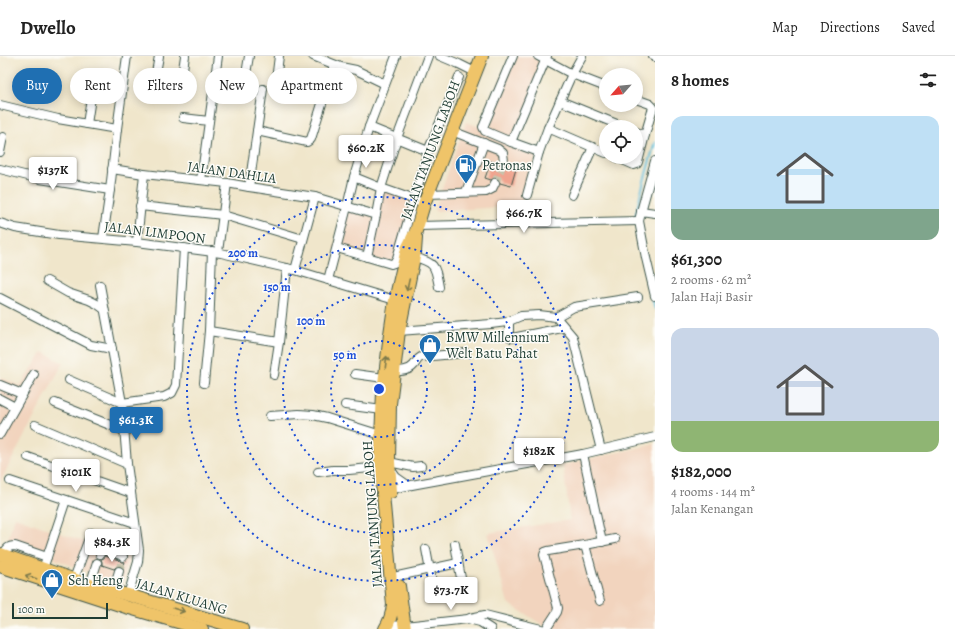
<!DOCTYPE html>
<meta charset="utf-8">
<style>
:root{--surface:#fff;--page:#f6f6f6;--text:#222;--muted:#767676;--line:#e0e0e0;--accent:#1f6fb2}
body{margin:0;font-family:Alegreya,serif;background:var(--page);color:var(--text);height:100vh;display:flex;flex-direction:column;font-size:15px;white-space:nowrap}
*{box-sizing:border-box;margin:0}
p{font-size:13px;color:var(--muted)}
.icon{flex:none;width:22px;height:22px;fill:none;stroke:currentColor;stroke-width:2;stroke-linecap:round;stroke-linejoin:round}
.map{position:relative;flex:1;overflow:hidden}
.sheet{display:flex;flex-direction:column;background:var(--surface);width:300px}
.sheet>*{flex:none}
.banner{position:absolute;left:12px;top:12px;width:380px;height:36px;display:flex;gap:8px}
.needle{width:26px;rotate:243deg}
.fabs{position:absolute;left:599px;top:12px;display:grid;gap:8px}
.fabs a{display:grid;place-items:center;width:44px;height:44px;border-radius:50%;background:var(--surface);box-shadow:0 2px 10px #0003;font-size:20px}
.scale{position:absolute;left:12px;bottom:10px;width:96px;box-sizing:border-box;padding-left:4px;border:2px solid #1f3d34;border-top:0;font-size:11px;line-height:14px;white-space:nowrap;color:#1f3d34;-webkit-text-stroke:3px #fdfcf7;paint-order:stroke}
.price{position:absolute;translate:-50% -34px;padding:0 9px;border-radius:4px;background:#fff;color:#222;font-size:13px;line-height:26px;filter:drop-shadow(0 1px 2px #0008)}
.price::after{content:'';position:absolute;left:50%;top:24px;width:12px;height:9px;margin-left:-6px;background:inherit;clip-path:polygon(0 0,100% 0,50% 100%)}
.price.on{background:var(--accent);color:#fff}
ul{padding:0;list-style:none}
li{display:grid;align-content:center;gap:8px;height:212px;padding:0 16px}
li span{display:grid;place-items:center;height:124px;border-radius:12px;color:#555}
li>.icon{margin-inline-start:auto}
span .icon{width:72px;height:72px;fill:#fffc;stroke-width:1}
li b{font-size:17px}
h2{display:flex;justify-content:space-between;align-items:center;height:48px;padding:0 16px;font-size:17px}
.tag{padding:0 14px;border-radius:18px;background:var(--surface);box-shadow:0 2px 10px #0003;font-size:14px;line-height:36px}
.tag.on{background:var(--accent);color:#fff}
header{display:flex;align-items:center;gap:24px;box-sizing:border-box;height:56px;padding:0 20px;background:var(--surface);border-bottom:1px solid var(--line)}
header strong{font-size:19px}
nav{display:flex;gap:22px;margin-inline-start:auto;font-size:14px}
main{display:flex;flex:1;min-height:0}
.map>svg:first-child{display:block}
</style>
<header>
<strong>Dwello</strong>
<nav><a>Map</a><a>Directions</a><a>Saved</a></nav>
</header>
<main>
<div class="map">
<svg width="655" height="573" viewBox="0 0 655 573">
<rect width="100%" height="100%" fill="#fdfcf7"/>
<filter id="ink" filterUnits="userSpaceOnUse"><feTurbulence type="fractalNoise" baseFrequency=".025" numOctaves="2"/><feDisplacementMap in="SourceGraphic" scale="8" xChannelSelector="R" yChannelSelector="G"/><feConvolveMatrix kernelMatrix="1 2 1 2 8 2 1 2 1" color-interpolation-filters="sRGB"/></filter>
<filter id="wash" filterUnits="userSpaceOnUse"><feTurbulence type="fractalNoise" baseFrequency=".012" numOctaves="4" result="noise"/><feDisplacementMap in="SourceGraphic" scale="16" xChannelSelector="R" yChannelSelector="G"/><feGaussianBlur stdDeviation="0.9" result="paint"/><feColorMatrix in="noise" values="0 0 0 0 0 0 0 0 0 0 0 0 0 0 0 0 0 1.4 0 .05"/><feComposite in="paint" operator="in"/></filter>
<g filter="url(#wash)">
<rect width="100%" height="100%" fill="#f0e6cb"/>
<g fill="#f2d4be">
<polygon points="510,0 550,0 513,85 538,94 521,150 434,155 466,66 480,71"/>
<polygon points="380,130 415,142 395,208 334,193 345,149 375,157"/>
<polygon points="43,296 63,307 0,426 0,321 20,330"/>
<polygon points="655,388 655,573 549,573 508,547 488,477 570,464 563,409"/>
<polygon points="15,461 130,502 121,529 50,501 7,486"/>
</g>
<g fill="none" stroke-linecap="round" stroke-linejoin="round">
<g stroke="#62c1e0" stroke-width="2">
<polyline points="635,162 641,136 655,86"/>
<polyline points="652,241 655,253"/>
</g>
</g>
<g id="blocks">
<g fill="#f0a48f">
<polygon points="491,105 499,108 502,110 506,110 516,113 511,130 500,127 499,124 497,122 494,122 491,124 485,122"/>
<polygon points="105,500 119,504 121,506 125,506 123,511 118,510 116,511 114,513 102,509 102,506 101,503 104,502"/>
</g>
</g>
</g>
<g filter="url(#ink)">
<use href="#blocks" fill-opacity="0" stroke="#3e564b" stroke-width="1"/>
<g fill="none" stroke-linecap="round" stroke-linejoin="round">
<g stroke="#c6c4ad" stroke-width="8" stroke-dasharray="8 4" stroke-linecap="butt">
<polyline points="495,127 504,105"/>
<polyline points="119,515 123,501"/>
</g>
<g stroke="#3e564b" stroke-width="10">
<g id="minor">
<polyline points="313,0 341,11 356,14 385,28"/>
<polyline points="440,0 459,8 475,16"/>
<polyline points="513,0 484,69 483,71 485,75 511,86 539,96"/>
<polyline points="538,0 572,18 606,31"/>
<polyline points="653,0 655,1"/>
<polyline points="277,16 279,0"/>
<polyline points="182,20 185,0"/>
<polyline points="154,28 159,0"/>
<polyline points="243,36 249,0"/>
<polyline points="560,45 624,71"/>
<polyline points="0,49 58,63 117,73"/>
<polyline points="183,62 209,65"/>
<polyline points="87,68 94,22"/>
<polyline points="369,71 428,95"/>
<polyline points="548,72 606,97"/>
<polyline points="257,75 307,86 311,83 334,9"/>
<polyline points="452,75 498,93 503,97 504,105"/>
<polyline points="636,76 645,79"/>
<polyline points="511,86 547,0"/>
<polyline points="0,96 3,81"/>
<polyline points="616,101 634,109 637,108 638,106 645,79 652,55 653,51 650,48 636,43"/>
<polyline points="655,105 642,152 639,165 646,202 655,240"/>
<polyline points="0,113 40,123 110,134"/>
<polyline points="112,113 144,118 227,127 249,131 315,141 376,159"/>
<polyline points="354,121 381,132 418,145"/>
<polyline points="201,124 218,0"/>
<polyline points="249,131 263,33"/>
<polyline points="466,136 484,87"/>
<polyline points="428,138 486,136 492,133 495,127"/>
<polyline points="527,139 539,96 548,72 572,18 582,0"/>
<polyline points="572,139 593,91"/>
<polyline points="140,150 223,159 303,183"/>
<polyline points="641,155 655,157"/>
<polyline points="0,167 15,172 59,179 137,186 221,197 295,214 398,245"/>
<polyline points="418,170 639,165"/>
<polyline points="103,182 110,134 117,73 127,0"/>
<polyline points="137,186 144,118"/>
<polyline points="337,192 391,208 394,207 397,202 428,95 459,21"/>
<polyline points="218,196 227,127"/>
<polyline points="367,201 376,159 381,132 397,82 428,0"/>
<path d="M414 201C436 207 435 210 439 231"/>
<polyline points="295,214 315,141"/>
<polyline points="328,224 347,151 354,121 369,71 396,0"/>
<polyline points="47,225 68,237 89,244 97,248 104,253"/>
<polyline points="100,229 122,347 127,408 139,494 138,506 128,539"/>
<polyline points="0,242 91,289 112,293"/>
<polyline points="556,261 574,251 638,241"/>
<polyline points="509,265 509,280 512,282 562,272"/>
<polyline points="209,275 279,286 287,212"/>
<polyline points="399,275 491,268 507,266 521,260 539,259 556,261 573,281 601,394"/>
<path d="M394 315C401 315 409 315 414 309 417 305 417 303 421 301L466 297"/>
<polyline points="355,318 384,322"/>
<polyline points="274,319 279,286"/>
<polyline points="69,324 122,347 164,341 172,337 176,329 184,192"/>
<polyline points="204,327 209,275 212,195"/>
<polyline points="0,329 22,338"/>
<polyline points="0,343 15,351"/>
<polyline points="55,347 125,375"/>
<polyline points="345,349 382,354"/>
<polyline points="270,360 299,358 313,359 327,362 381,379"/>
<polyline points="35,369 127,408"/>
<polyline points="0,378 34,318"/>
<polyline points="583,398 602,486"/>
<polyline points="28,401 131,437"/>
<polyline points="389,406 413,411 421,410"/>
<polyline points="391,414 396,421 406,428"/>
<polyline points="318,416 333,414 349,414 381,411"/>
<polyline points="10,425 135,467"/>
<polyline points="391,437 396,432 417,428 583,398 655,381"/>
<polyline points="455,488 462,528"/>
<polyline points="585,489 600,545"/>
<polyline points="426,493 434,537"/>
<polyline points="100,498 101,494 103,493 123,500 123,501"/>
<path d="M3 499C6 493 8 490 15 490L47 501"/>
<polyline points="43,513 66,444"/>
<polyline points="398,520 458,507"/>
<polyline points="74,523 91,477"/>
<polyline points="90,529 97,507"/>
<polyline points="113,535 119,515"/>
<polyline points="470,562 485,559 541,573"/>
<polyline points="388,569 405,570 468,563 480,566 491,573"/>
<polyline points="546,573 557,556 558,552 544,499 545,496 548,495 585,489 615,483"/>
</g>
</g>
<g stroke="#3e564b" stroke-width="14">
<g id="highway">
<polyline points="391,436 389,406 390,348 399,275 415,196 416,182"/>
<polyline points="0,498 90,529 128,539 242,573"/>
<polyline points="0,510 126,551 202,573"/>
<polyline points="399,530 405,573"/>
<path d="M385 573C390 565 392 558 393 549L380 405 383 336 390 278 395 244 407 193 416 175 424 148 482 0"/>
</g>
</g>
<use href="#minor" stroke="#fff" stroke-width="8"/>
<use href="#highway" stroke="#efc469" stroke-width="12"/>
</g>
<defs><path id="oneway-shaft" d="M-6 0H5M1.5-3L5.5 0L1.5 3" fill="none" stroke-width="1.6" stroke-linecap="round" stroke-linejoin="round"/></defs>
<g stroke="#7d7a4c">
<use href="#oneway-shaft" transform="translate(408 229) rotate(103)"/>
<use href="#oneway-shaft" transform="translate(386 306) rotate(-83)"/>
<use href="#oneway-shaft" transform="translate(31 521) rotate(-162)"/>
<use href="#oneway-shaft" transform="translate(179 554) rotate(17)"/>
</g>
</g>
<g fill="none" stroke="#1d4ed8" stroke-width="2" stroke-dasharray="2 4">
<circle cx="379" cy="333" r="48"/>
<circle cx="379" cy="333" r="96"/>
<circle cx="379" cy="333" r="144"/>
<circle cx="379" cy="333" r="192"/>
</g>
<defs>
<g id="fuel-pin" transform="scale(1.15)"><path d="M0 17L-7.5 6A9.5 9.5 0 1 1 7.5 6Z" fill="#1f6fb2" stroke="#fdfcf7"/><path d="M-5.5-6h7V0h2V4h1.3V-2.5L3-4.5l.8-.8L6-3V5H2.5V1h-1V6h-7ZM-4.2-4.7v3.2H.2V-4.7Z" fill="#fff"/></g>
<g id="shop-pin" transform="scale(1.15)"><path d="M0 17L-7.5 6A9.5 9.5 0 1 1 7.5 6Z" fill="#1f6fb2" stroke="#fdfcf7"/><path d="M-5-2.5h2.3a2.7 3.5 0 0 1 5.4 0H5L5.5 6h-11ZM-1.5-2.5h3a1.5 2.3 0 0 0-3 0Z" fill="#fff"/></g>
</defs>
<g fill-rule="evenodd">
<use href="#fuel-pin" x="466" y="109"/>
<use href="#shop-pin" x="430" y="289"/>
<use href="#shop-pin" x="52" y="524"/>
</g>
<g text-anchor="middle" stroke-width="3" stroke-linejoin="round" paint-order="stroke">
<g font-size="14" fill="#1f3d34" stroke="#fdfcf7">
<text transform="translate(430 94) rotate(-70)" y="5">JALAN TANJUNG LABOH</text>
<text transform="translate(232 116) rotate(8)" y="5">JALAN DAHLIA</text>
<text transform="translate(155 176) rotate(7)" y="5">JALAN LIMPOON</text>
<text transform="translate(372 458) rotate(-94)" y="5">JALAN TANJUNG LABOH</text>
<text transform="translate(182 540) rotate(17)" y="5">JALAN KLUANG</text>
</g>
<g font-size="14" fill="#1f3d34" stroke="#fdfcf7" text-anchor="start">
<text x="482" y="114">Petronas</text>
<text x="446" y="286">BMW Millennium<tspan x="446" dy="16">Welt Batu Pahat</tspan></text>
<text x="68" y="529">Seh Heng</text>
</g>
</g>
<circle cx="379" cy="333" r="6" fill="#1d4ed8" stroke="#fdfcf7" stroke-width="2"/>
<g font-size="12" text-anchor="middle" font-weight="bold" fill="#1d4ed8" stroke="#fdfcf7" stroke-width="3" stroke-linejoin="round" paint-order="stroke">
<text x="243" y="201">200 m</text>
<text x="277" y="235">150 m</text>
<text x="311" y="269">100 m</text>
<text x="345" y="303">50 m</text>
</g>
</svg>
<div class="fabs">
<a><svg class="needle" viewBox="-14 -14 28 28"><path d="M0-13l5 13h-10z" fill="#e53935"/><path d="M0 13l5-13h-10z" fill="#767676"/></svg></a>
<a><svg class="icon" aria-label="locate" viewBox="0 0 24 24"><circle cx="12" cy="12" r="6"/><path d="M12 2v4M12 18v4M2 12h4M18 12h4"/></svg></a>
</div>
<div class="scale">100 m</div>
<b class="price" style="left:366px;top:113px">$60.2K</b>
<b class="price" style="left:53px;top:135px">$137K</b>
<b class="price" style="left:524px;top:178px">$66.7K</b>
<b class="price on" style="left:136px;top:385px">$61.3K</b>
<b class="price" style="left:539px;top:416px">$182K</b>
<b class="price" style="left:76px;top:437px">$101K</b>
<b class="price" style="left:112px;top:507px">$84.3K</b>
<b class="price" style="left:451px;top:555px">$73.7K</b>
<div class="banner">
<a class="tag on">Buy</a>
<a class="tag">Rent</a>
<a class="tag">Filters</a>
<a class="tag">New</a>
<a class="tag">Apartment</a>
</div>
</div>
<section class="sheet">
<h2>8 homes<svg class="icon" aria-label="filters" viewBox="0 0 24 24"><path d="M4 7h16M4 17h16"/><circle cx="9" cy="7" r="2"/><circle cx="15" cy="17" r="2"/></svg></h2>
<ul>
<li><span style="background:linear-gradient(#bfe0f5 75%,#7fa58c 0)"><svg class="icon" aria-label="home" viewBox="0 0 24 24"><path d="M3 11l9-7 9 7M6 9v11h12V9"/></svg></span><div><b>$61,300</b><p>2 rooms · 62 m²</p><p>Jalan Haji Basir</p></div></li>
<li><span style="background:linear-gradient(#c9d6e8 75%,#8fb573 0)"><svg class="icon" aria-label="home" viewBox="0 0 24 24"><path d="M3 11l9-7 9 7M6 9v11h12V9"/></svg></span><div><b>$182,000</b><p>4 rooms · 144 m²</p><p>Jalan Kenangan</p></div></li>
</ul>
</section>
</main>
